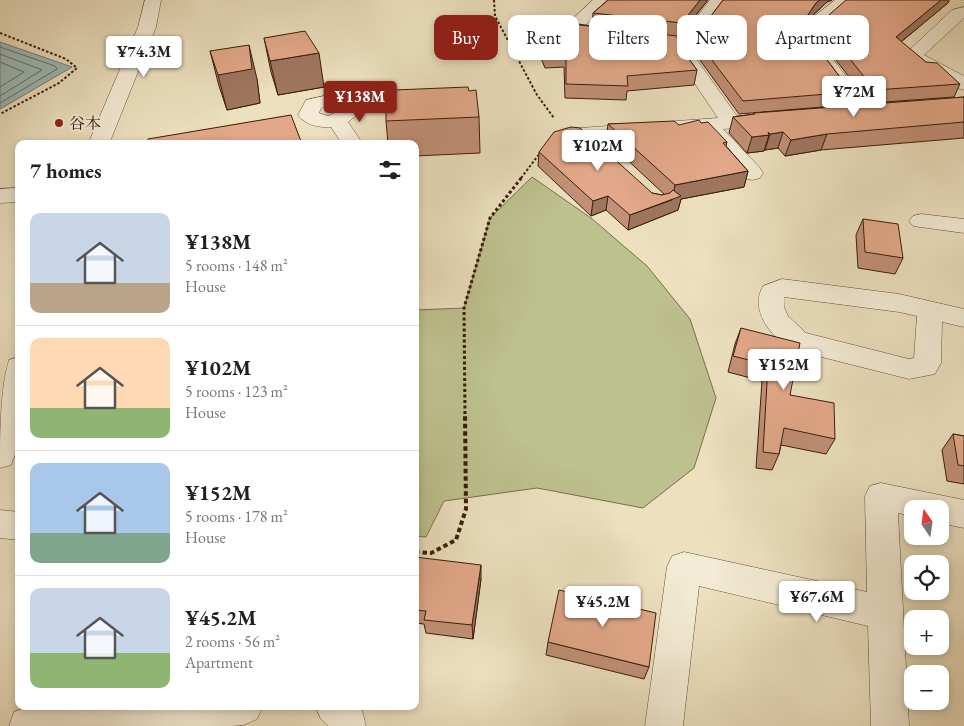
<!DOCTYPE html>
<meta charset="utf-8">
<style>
:root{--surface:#fff;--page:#f6f6f6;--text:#202124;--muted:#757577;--line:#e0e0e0;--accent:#8f2418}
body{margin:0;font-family:"EB Garamond","Noto Serif JP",serif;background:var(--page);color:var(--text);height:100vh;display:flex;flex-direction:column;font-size:19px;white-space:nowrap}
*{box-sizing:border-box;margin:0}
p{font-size:16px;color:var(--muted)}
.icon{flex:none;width:28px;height:28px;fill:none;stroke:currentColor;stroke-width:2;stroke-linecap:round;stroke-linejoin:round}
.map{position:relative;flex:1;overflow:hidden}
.sheet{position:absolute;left:15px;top:140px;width:404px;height:570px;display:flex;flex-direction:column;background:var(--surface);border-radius:10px;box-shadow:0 2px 8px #0003}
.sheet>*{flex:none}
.banner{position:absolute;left:434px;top:15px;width:455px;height:45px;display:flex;gap:10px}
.needle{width:32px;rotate:347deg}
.fabs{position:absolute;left:904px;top:500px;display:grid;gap:10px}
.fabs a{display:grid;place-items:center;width:45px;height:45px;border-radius:10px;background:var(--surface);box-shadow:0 2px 8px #0003;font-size:25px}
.price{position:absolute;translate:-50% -42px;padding:0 11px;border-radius:5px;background:#fff;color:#222;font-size:16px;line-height:32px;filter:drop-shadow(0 1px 2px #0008)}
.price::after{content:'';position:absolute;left:50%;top:30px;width:15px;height:11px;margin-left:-8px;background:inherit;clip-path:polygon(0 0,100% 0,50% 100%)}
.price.selected{background:var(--accent);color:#fff}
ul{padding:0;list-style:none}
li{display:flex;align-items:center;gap:15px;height:125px;padding:0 15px}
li+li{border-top:1px solid var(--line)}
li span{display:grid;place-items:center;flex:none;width:140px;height:100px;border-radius:10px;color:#555}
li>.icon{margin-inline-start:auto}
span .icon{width:60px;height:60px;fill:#fffc;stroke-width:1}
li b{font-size:21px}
h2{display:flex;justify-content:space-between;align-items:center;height:60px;padding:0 15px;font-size:21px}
.chip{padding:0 18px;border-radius:10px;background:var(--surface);box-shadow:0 2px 8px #0003;font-size:18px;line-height:45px}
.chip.selected{background:var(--accent);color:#fff}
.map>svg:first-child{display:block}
</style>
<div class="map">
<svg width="964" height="726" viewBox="0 0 964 726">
<rect width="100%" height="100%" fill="#ece0bf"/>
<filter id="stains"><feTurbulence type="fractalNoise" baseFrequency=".004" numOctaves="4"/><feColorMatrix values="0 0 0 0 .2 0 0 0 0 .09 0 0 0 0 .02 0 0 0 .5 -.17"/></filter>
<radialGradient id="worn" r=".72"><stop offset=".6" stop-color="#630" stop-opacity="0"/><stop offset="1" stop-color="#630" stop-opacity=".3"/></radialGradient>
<polygon fill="#bdc18e" stroke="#7c6f4c" points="532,177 591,218 647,266 690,319 716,398 694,468 643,508 537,488 444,501 426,537 415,536 415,310 464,308 490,218"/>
<polygon fill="#9abbb9" stroke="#747c73" points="0,42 72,67 0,109"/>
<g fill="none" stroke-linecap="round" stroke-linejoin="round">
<g stroke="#6a6c62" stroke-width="1">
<polyline points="0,47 55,66 57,69 0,103"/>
<polyline points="0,54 42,70 0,96"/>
<polyline points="0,62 24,72 0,87"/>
</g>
<g stroke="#674e37" stroke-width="1">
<g id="minor">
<polygon points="145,0 161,0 156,27 109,144 88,144 138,27"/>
<polygon points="593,0 610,0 584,27 680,38 710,0 727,0 694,44 695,57 737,116 768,114 775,116 778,120 775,124 768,126 723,129 760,168 763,173 760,178 752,180 744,178 701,131 567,141 560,139 557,135 560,131 567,129 718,118 677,57 676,48 579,37 573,36 564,28 567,24"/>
<polygon points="835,0 854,0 824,25 817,39 871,108 874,112 871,116 864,118 857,116 799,39 812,18"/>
<polygon points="964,7 964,18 924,55 964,76 964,90 957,88 906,60 903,56 952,10"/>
<path d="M333 94C348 98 355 98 357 115L348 122 363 144H342L331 127C320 128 305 125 298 115L306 100ZM331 106 336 108 337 112 328 116 319 113 321 108Z"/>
<polygon points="19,188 19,202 0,203 0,189"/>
<polygon points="921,214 964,219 964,233 913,226 909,221 913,216"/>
<path d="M782 279 899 294 964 309V327L942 322 941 363 935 374 909 379 798 351C774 343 748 311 763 286ZM784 297 899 312 917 316 914 358 909 359 806 333 788 316 784 307Z"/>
<path d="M19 357C19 389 25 436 11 465L0 468C0 436 0 388 9 360Z"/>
<polygon points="881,483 964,500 964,528 940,523 940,509 912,509 912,516 898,513 909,726 871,726 868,626 699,586 683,726 645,726 667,567 672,556 684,552 867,592 865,496 870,486"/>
<polygon points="0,510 19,512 19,540 0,538"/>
<polygon points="30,706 263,706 257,719 244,725 231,726 9,726 14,712"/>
<polygon points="315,706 361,706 366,726 328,726 321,719"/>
</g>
</g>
<g stroke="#3b1d0a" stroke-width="2" stroke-dasharray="2.5 2" stroke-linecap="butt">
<polyline points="494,0 495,16 537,95 554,118"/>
<polyline points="0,33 66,59 77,68 59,83 0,114"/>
<polyline points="521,178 540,153"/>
</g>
<polyline stroke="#3b1d0a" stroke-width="3" stroke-dasharray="3 2.5" stroke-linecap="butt" points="465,414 464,308 490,218 522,177"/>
<polyline stroke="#3b1d0a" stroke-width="4" stroke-dasharray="4.5 3" stroke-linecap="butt" points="415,552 431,553 456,540 466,509 465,413"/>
<use href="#minor" fill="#f3ebd5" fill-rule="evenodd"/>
</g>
<g fill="#c29076" stroke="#3b1d0a">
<polygon points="608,0 708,0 679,36 677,36 678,44 697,70 694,85 627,91 626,100 565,98 564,67 545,68 530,31 530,17 592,26 593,13"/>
<polygon points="723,0 832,0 827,2 812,16 804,29 851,92 846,105 739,114 697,56 696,45 699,32"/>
<polygon points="949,2 901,42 926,62 960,84 954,97 870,103 819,39 823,26"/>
<polygon points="264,38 324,87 278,95 271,72"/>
<polygon points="210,51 257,79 260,103 227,110 219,86"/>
<polygon points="469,91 479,117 480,153 415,156 415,144 388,144 386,121"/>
<polygon points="964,97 964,138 821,150 785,156 778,148 765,150 764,149 764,151 747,153 729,133 733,117 754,114 754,113"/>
<polygon points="608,124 679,125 727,142 726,146 748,171 744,187 681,199 678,210 628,230 606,210 591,216 538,166 539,152 652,193 662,195 665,195 606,140"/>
<polygon points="863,219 903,258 895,274 858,268 856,235"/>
<polygon points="741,328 790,395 835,439 826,454 781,445 779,454 772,470 756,468 762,381 728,372 735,344"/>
<polygon points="953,434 964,436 964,484 947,481 942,450"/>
<polygon points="415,557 481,579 473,639 426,633 424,624 415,623"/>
<polygon points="548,642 649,667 644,679 546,655"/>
</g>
<g fill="#9e7660" stroke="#3b1d0a">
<polygon points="700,0 708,0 679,36 682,23"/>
<polygon points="820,0 832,0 827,2 812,16 797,38 801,25 816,3"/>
<polygon points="941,0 949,0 949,2 891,50 896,37"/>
<polygon points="249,45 257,79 260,103 227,110 218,75"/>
<polygon points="319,53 324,87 278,95 270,61"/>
<polygon points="783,132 778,148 765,150 770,134"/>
<polygon points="827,134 821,150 785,156 791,140"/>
<polygon points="769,135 764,151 747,153 752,137"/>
<polygon points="748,171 744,187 681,199 678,210 628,230 630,215 672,200 675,185"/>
<polygon points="608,196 606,210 591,216 593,201"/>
<polygon points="481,565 481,579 473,639 472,625"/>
</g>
<g fill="#e2a889" stroke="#3b1d0a">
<polygon points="608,0 700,0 682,23 593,13"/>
<polygon points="723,0 820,0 816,3 801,25 851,92 743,101 699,43 699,32"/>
<polygon points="846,0 941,0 896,37 926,62 937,63 960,84 875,90 823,26 830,14"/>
<polygon points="530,17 568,19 573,23 580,25 677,36 678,44 697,70 627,76 628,86 566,84 566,52 545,54"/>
<polygon points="305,31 319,53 270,61 264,38"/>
<polygon points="249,45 252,69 218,75 210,51"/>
<polygon points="468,87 469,91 476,90 479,117 386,121 386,94 394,93 394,90"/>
<polygon points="964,97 964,122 827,134 791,140 783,132 770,134 768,132 769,135 752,137 733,117 755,114 754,113"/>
<polygon points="291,115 302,144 149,144 148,139"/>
<polygon points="699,120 701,123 708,122 727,142 723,143 748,171 675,185 608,124 674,121 679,125"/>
<polygon points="571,127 580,128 652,193 662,195 670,193 673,190 681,196 630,215 608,196 593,201 539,152 554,132"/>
<polygon points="863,219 898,224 903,258 865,252"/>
<polygon points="741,328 800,343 790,395 834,403 835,439 784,428 779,454 763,452 768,365 733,356"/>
<polygon points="953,434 964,436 964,466 958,465"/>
<polygon points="415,557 481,565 472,625 424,620 426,611 415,610"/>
<polygon points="559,590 656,613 649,667 548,642"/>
</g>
<circle fill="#8f2418" stroke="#f3ebd5" stroke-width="2" cx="59" cy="123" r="5"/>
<g text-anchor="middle" stroke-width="4" stroke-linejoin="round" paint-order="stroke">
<g font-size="16" fill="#3b1d0a" stroke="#f3ebd5" text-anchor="start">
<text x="69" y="129">谷本</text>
</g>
</g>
<rect width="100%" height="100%" filter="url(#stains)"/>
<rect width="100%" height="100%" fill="url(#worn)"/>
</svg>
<div class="fabs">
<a><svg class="needle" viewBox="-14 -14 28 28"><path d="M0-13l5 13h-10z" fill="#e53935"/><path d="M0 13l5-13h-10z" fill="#757577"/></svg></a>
<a><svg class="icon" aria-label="locate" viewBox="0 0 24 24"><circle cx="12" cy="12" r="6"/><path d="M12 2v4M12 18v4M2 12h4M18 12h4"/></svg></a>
<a>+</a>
<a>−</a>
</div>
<b class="price" style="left:144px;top:78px">¥74.3M</b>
<b class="price" style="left:854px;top:118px">¥72M</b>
<b class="price selected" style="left:360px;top:123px">¥138M</b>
<b class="price" style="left:598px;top:172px">¥102M</b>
<b class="price" style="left:784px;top:391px">¥152M</b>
<b class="price" style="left:817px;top:623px">¥67.6M</b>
<b class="price" style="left:603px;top:628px">¥45.2M</b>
<div class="banner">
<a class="chip selected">Buy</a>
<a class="chip">Rent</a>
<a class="chip">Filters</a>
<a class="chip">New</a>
<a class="chip">Apartment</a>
</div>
<section class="sheet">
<h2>7 homes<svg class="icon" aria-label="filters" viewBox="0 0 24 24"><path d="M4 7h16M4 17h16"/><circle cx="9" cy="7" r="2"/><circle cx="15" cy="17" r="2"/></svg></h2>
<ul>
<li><span style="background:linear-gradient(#c9d6e8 70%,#b9a48a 0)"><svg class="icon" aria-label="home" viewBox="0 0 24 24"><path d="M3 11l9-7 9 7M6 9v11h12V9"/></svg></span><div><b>¥138M</b><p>5 rooms · 148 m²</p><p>House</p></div></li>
<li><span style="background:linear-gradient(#ffd9b3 70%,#8fb573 0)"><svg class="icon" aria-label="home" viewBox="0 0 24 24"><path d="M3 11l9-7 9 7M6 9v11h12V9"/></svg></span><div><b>¥102M</b><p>5 rooms · 123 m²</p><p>House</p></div></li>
<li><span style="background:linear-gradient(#a9c7e8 70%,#7fa58c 0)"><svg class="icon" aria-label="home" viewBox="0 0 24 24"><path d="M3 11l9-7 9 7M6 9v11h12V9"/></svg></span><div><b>¥152M</b><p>5 rooms · 178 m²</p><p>House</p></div></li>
<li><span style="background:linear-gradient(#c9d6e8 65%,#8fb573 0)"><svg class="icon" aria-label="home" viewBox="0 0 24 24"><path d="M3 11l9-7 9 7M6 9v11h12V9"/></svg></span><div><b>¥45.2M</b><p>2 rooms · 56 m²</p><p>Apartment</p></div></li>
</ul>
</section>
</div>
